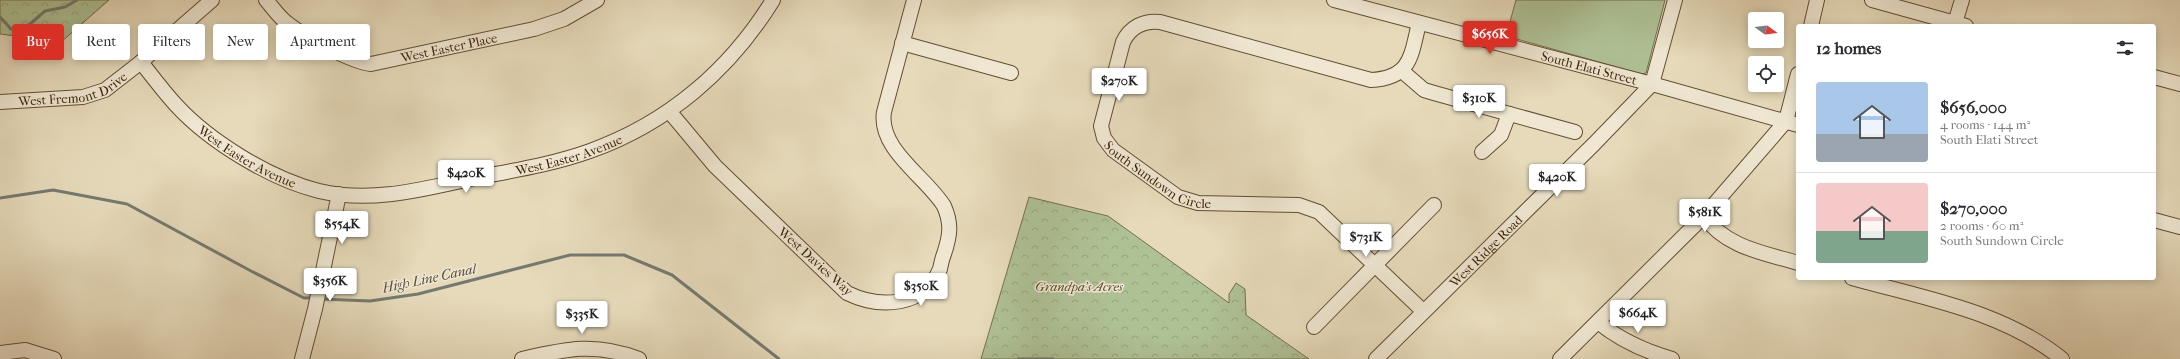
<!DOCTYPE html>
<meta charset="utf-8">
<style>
:root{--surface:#fff;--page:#f2f2f3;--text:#2b2b33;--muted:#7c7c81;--line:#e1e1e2;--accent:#d93025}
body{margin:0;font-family:"IM FELL French Canon",serif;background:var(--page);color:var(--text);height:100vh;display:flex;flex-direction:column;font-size:15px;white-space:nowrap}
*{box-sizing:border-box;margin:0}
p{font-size:13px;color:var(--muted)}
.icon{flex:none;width:22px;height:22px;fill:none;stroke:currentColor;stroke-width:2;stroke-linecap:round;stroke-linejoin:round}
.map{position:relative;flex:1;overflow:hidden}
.drawer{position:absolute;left:1796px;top:24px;width:360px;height:256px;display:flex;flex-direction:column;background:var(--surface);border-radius:4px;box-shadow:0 2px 10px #0003}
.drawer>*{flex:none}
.top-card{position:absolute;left:12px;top:24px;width:380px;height:36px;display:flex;gap:8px}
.needle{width:26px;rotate:105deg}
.fabs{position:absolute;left:1748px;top:12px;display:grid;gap:8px}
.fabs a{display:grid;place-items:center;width:36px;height:36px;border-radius:4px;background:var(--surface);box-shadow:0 2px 10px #0003;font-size:20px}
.price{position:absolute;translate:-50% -34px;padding:0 9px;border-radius:4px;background:#fff;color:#222;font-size:13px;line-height:26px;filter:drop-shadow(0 1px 2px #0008)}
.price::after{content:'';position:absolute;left:50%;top:24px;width:12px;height:9px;margin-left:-6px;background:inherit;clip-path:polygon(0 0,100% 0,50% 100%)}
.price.active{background:var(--accent);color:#fff}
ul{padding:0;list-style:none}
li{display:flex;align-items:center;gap:12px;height:100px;padding:0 20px}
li+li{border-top:1px solid var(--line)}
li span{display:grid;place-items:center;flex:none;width:112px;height:80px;border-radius:4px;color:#555}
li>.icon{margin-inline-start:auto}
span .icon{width:48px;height:48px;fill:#fffc;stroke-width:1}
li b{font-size:17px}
h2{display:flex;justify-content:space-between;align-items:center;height:48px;padding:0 20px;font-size:17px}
.pill{padding:0 14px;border-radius:4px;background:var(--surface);box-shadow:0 2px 10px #0003;font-size:14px;line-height:36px}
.pill.active{background:var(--accent);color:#fff}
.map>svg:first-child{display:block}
</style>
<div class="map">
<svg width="2180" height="359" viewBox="0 0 2180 359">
<defs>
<pattern id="forest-crowns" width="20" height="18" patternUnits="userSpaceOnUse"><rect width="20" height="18" fill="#aec195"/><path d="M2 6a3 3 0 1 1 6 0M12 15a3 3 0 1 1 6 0" fill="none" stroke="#96a57f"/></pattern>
</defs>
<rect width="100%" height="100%" fill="#e6daba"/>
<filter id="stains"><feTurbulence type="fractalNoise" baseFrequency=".005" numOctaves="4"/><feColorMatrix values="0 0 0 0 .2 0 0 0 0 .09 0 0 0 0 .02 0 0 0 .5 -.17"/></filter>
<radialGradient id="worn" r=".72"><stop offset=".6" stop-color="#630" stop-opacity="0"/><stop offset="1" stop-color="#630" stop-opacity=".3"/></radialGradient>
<polygon fill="#aec195" stroke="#74704c" points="1516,0 1665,0 1646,73 1642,74 1506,36"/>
<g fill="url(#forest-crowns)" stroke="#74704c">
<polygon points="0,0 109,0 61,42 0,34"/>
<polygon points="1029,197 1108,216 1229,303 1229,294 1236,283 1245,289 1246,315 1309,359 981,359"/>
</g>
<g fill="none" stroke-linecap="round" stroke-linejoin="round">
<g stroke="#737b70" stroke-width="3">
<polyline points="0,17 11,29 22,31 45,11 65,7 77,0"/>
<polyline points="0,198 53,190 127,204 251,271 304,298 313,298"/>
<polyline points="321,299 370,301 418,294 570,255 624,255 672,275 779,359"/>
<polyline points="1018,359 1053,359"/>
</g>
<g stroke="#644e32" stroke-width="16">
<g id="minor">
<path id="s1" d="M266 0C273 8 279 17 287 23 303 36 352 62 371 64L534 29 564 19 597 0"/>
<path id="s2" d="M1334 0 1652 84 1798 125"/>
<polyline points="1872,0 1966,26"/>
<path id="s3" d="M1419 23C1411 56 1411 78 1371 80L1160 22C1144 20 1130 27 1123 42L1101 126 1104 138 1113 150 1178 197 1198 203 1299 205 1319 212 1423 311"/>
<polyline points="1955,23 1962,0"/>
<polyline points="1811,26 1817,0"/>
<polyline points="902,43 1011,73"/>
<path id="s4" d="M141 62C152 76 164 92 176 105 210 142 271 179 319 191 370 203 420 190 470 179 510 171 551 165 590 151 668 123 730 70 773 0"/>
<polyline points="1402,71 1424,90 1434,93 1575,132"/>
<polyline points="2154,77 2180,84"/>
<path id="s5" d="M0 102 83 97 105 90 141 62 212 0"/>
<path d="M669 111 715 166 847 293C880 309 924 307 940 269 941 264 942 259 944 254 950 236 952 224 944 206 926 177 878 149 884 112L914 0"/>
<polyline points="1482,152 1501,135 1509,114"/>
<path d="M1704 216C1725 247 1764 253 1798 263"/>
<polyline points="2154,220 2180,227"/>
<path d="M1852 278C1923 298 2003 311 2062 359"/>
<path d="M1598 322C1620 340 1644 351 1672 359"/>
<polyline points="1314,327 1434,205"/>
<polyline points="0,353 25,350 54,359"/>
<polyline points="302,359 315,309 339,194"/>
<path d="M522 359C566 349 595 342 639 359"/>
<path id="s6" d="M1376 359 1594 144 1652 84 1675 0"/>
<polyline points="1560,359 1704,216 1786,121 1798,74"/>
</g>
</g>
<use href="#minor" stroke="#efe7d2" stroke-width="14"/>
</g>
<g text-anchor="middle" stroke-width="3" stroke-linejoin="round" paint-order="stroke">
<g font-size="13" fill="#391f04" stroke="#efe7d2">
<text dy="5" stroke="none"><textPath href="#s1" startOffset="205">West Easter Place</textPath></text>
<text dy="5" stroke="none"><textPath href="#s2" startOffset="264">South Elati Street</textPath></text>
<text dy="5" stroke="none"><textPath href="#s5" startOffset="75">West Fremont Drive</textPath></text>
<text dy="5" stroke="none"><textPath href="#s4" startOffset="479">West Easter Avenue</textPath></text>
<text dy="5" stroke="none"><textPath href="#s4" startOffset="144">West Easter Avenue</textPath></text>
<text dy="5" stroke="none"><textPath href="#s3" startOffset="514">South Sundown Circle</textPath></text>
<text dy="5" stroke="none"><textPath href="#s6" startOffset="154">West Ridge Road</textPath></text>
<text transform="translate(816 261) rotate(42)" y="5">West Davies Way</text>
</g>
<g font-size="13" font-style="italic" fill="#564828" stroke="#efe7d2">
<text x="1079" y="291">Grandpa's Acres</text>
</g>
<g font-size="14" font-style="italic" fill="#564d3a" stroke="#efe7d2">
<text transform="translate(429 278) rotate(-12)" y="5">High Line Canal</text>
</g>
</g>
<rect width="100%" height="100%" filter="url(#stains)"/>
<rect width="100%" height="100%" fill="url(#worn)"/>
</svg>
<div class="fabs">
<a><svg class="needle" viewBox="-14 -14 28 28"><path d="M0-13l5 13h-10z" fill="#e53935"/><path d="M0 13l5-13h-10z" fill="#7c7c81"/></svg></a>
<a><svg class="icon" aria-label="locate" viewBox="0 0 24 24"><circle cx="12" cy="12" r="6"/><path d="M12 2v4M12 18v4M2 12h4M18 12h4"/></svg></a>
</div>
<b class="price active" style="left:1490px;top:55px">$656K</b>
<b class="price" style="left:1119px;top:102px">$270K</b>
<b class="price" style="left:1479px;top:119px">$310K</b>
<b class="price" style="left:466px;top:194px">$420K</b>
<b class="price" style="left:1557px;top:198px">$420K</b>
<b class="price" style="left:1705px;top:233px">$581K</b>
<b class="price" style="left:342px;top:245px">$554K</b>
<b class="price" style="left:1366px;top:258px">$731K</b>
<b class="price" style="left:330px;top:302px">$356K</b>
<b class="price" style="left:921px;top:307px">$350K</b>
<b class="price" style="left:1638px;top:334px">$664K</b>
<b class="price" style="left:582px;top:335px">$335K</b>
<div class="top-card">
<a class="pill active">Buy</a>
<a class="pill">Rent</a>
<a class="pill">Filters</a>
<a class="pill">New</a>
<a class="pill">Apartment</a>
</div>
<section class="drawer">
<h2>12 homes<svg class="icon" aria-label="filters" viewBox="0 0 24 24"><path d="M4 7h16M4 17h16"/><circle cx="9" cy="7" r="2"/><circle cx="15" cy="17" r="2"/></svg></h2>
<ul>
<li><span style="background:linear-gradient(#a9c7e8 65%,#9aa5b1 0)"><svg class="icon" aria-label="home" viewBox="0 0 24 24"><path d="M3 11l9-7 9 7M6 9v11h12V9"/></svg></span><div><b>$656,000</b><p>4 rooms · 144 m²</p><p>South Elati Street</p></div></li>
<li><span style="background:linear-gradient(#f6c9c9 60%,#7fa58c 0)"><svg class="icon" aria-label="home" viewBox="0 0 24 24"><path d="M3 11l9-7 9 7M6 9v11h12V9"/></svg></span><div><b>$270,000</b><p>2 rooms · 60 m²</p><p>South Sundown Circle</p></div></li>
</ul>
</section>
</div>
